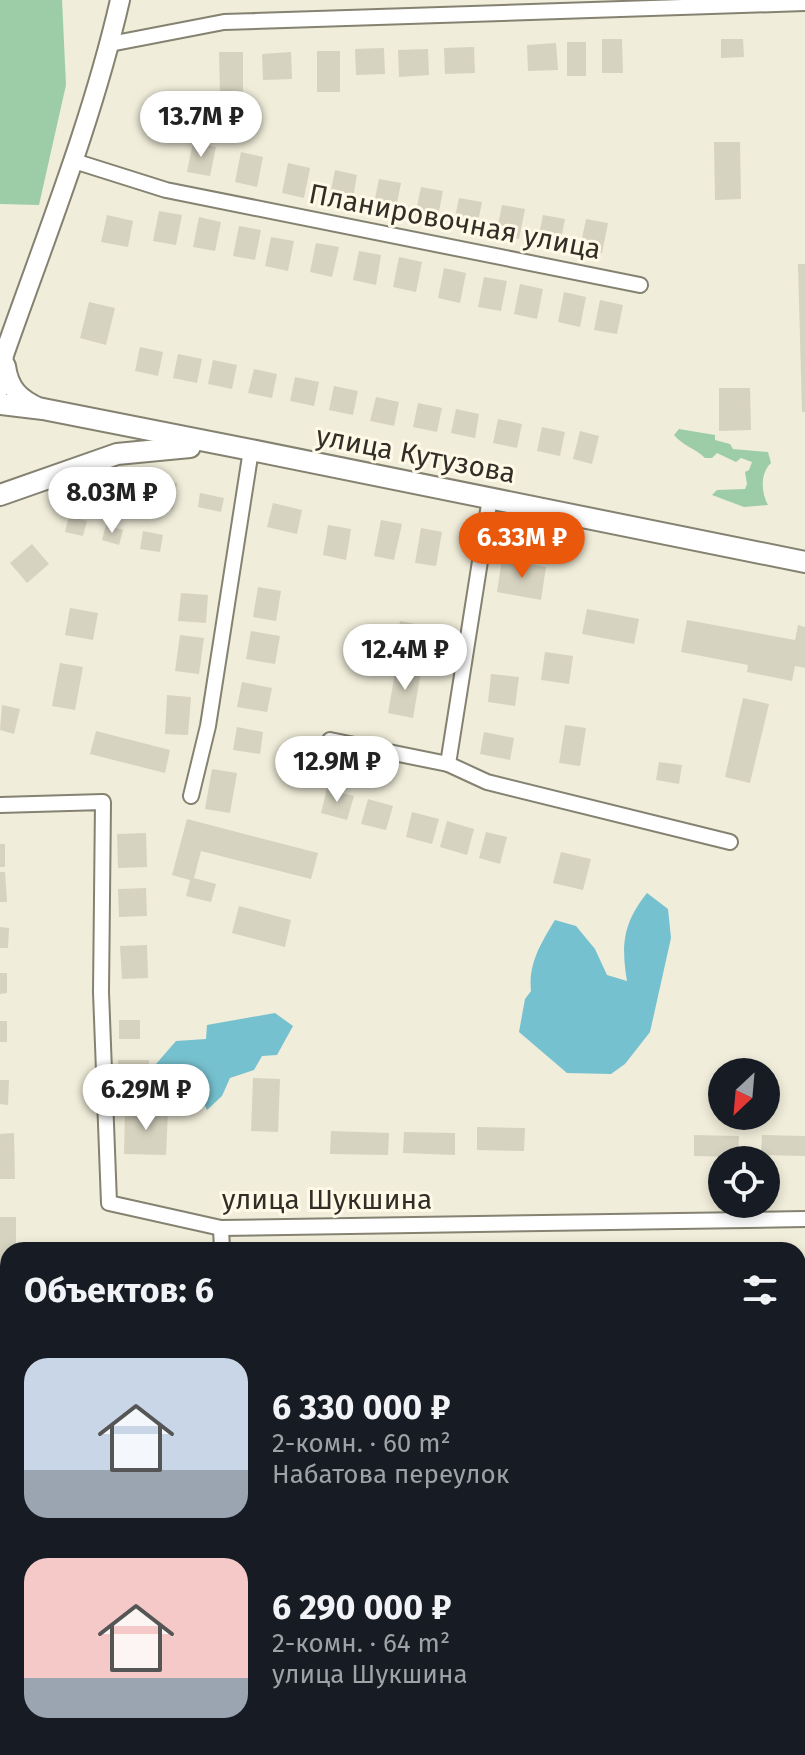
<!DOCTYPE html>
<html lang="ru">
<meta charset="utf-8">
<style>
:root{--surface:#171b24;--page:#242831;--text:#f1f3f6;--muted:#9ea1a6;--accent:#ea580c}
body{margin:0;font-family:"Fira Sans",sans-serif;background:var(--page);color:var(--text);height:100vh;display:flex;flex-direction:column;font-size:30px;white-space:nowrap}
*{box-sizing:border-box;margin:0}
p{font-size:26px;color:var(--muted)}
.icon{flex:none;width:44px;height:44px;fill:none;stroke:currentColor;stroke-width:2;stroke-linecap:round;stroke-linejoin:round}
.map{position:relative;flex:1;overflow:hidden}
.details{position:absolute;left:0px;top:1242px;width:806px;height:514px;display:flex;flex-direction:column;background:var(--surface);border-radius:24px 24px 0 0;box-shadow:0 4px 12px #0003}
.details>*{flex:none}
.needle{width:52px;rotate:206deg}
.fabs{position:absolute;left:708px;top:1058px;display:grid;gap:16px}
.fabs a{display:grid;place-items:center;width:72px;height:72px;border-radius:50%;background:var(--surface);box-shadow:0 4px 12px #0003;font-size:40px}
.price{position:absolute;translate:-50% -68px;padding:0 18px;border-radius:28px;background:#fff;color:#222;font-size:26px;line-height:52px;filter:drop-shadow(0 2px 4px #0008)}
.price::after{content:'';position:absolute;left:50%;top:48px;width:24px;height:18px;margin-left:-12px;background:inherit;clip-path:polygon(0 0,100% 0,50% 100%)}
.price.current{background:var(--accent);color:#fff}
ul{padding:0;list-style:none}
li{display:flex;align-items:center;gap:24px;height:200px;padding:0 24px}
li span{display:grid;place-items:center;flex:none;width:224px;height:160px;border-radius:24px;color:#555}
li>.icon{margin-inline-start:auto}
span .icon{width:96px;height:96px;fill:#fffc;stroke-width:1}
li b{font-size:34px}
h2{display:flex;justify-content:space-between;align-items:center;height:96px;padding:0 24px;font-size:34px}
.map>svg:first-child{display:block}
</style>
<div class="map">
<svg width="805" height="1755" viewBox="0 0 805 1755">
<rect width="100%" height="100%" fill="#f0edda"/>
<g fill="#9dcda7">
<polygon points="0,0 62,0 66,85 39,205 0,204"/>
<path d="M679 429 715 435V440L730 444 733 449 768 452 771 463C760 473 761 493 768 505L744 507 712 495 717 490 745 489 747 484 745 472 749 470 752 462 741 458 736 462 717 453 712 458H705C695 448 683 446 674 435Z"/>
</g>
<g fill="#76c1cf">
<path d="M647 893 668 909 671 938 650 1032 625 1064 611 1074 567 1073 519 1032 525 999 531 991C528 964 541 943 555 920L576 926 595 949 607 975 627 981C621 945 623 923 647 893Z"/>
<polygon points="275,1013 293,1026 277,1055 262,1056 254,1070 230,1078 222,1096 207,1110 194,1082 156,1064 176,1041 206,1039 207,1025"/>
</g>
<g fill="#d6d3c0">
<polygon points="602,39 622,39 623,73 602,73"/>
<polygon points="721,39 743,39 744,57 721,58"/>
<rect x="567" y="42" width="19" height="34"/>
<polygon points="556,43 558,70 528,71 527,45"/>
<polygon points="474,47 475,73 445,74 444,48"/>
<polygon points="384,48 385,74 356,75 355,49"/>
<polygon points="428,49 429,75 399,77 398,50"/>
<rect x="317" y="51" width="23" height="41"/>
<polygon points="219,52 243,52 243,93 220,93"/>
<polygon points="291,52 292,79 263,80 262,54"/>
<polygon points="193,142 216,147 210,176 187,172"/>
<polygon points="714,142 740,142 741,199 715,200"/>
<polygon points="241,152 263,157 257,187 235,182"/>
<polygon points="288,163 310,168 304,198 282,193"/>
<polygon points="335,170 357,175 352,204 329,200"/>
<polygon points="379,179 401,183 395,213 373,208"/>
<polygon points="421,187 443,191 437,221 415,216"/>
<polygon points="459,198 482,202 476,232 453,227"/>
<polygon points="502,205 525,209 519,239 496,235"/>
<polygon points="159,211 182,215 176,245 153,241"/>
<polygon points="107,215 133,221 128,247 101,242"/>
<polygon points="543,215 565,219 559,249 537,244"/>
<polygon points="199,217 221,222 215,251 193,247"/>
<polygon points="586,219 608,223 602,253 580,248"/>
<polygon points="239,226 261,230 255,260 233,256"/>
<polygon points="271,237 294,241 288,271 265,266"/>
<polygon points="316,243 339,247 332,277 310,272"/>
<polygon points="359,251 381,255 376,285 353,280"/>
<polygon points="399,257 422,262 416,292 393,287"/>
<polygon points="798,264 805,264 805,412 802,412"/>
<polygon points="444,268 466,273 460,303 438,298"/>
<polygon points="484,277 507,281 501,311 478,307"/>
<polygon points="520,284 543,289 537,319 514,314"/>
<polygon points="564,292 586,297 580,327 558,322"/>
<polygon points="600,300 623,305 617,334 594,330"/>
<polygon points="89,302 115,308 106,345 80,338"/>
<polygon points="140,347 163,352 158,376 135,371"/>
<polygon points="178,354 202,359 197,383 173,378"/>
<polygon points="213,360 237,365 232,389 208,384"/>
<polygon points="254,369 277,374 272,398 248,393"/>
<polygon points="295,377 319,382 314,406 290,401"/>
<polygon points="334,386 358,391 353,415 329,410"/>
<polygon points="719,388 750,388 751,430 719,431"/>
<polygon points="376,397 399,402 394,426 370,421"/>
<polygon points="418,403 442,408 437,432 413,427"/>
<polygon points="456,409 479,414 475,438 451,433"/>
<polygon points="498,419 522,424 517,448 493,443"/>
<polygon points="542,427 565,432 560,456 537,451"/>
<polygon points="580,431 599,436 592,464 573,459"/>
<polygon points="155,479 177,483 173,509 151,505"/>
<polygon points="200,493 224,498 221,512 198,507"/>
<polygon points="273,503 302,510 297,534 267,527"/>
<polygon points="69,516 87,521 83,536 65,532"/>
<polygon points="381,520 402,524 394,560 374,556"/>
<polygon points="106,525 123,530 119,545 102,540"/>
<polygon points="328,525 351,529 346,560 323,555"/>
<polygon points="421,528 442,532 436,566 415,563"/>
<polygon points="143,531 163,535 160,552 140,549"/>
<polygon points="32,544 49,564 27,583 10,563"/>
<polygon points="502,559 546,567 541,600 497,592"/>
<polygon points="258,587 281,591 276,621 253,617"/>
<polygon points="181,593 208,595 206,623 178,621"/>
<polygon points="70,608 98,613 93,640 65,635"/>
<polygon points="587,609 639,619 634,644 582,634"/>
<polygon points="687,620 795,640 798,625 805,627 805,668 795,666 792,681 747,672 748,665 681,652"/>
<polygon points="400,621 430,627 425,652 395,647"/>
<polygon points="251,631 280,636 275,664 246,659"/>
<polygon points="180,635 204,638 199,674 175,671"/>
<polygon points="545,652 573,656 569,684 541,680"/>
<polygon points="60,663 83,667 75,710 52,706"/>
<polygon points="396,667 421,671 413,718 388,713"/>
<polygon points="491,674 519,677 515,706 488,702"/>
<polygon points="242,682 272,688 267,712 237,707"/>
<polygon points="167,695 191,697 188,735 165,734"/>
<polygon points="743,698 769,704 750,783 725,777"/>
<polygon points="2,705 20,709 14,734 0,730"/>
<polygon points="565,725 586,728 580,766 559,763"/>
<polygon points="237,727 263,732 260,754 233,750"/>
<polygon points="96,731 170,750 165,773 90,754"/>
<polygon points="484,732 514,738 510,760 480,754"/>
<polygon points="659,762 682,765 679,784 656,780"/>
<polygon points="212,769 237,773 230,813 205,809"/>
<polygon points="327,789 354,796 347,820 321,813"/>
<polygon points="368,799 393,806 386,830 361,824"/>
<polygon points="412,812 439,819 432,844 406,837"/>
<polygon points="187,819 318,853 311,879 201,851 194,878 216,884 211,902 186,896 190,880 172,875"/>
<polygon points="447,821 474,829 467,855 440,847"/>
<polygon points="486,832 507,837 500,864 479,858"/>
<polygon points="146,833 147,867 118,868 117,834"/>
<rect x="0" y="844" width="5" height="23"/>
<polygon points="561,852 591,859 583,890 553,883"/>
<polygon points="0,872 5,872 7,902 0,902"/>
<polygon points="146,888 147,916 119,917 118,889"/>
<polygon points="239,906 291,920 285,947 232,933"/>
<polygon points="0,927 9,928 8,948 0,948"/>
<polygon points="147,945 148,978 122,979 120,946"/>
<polygon points="0,973 7,973 7,993 0,994"/>
<rect x="119" y="1020" width="21" height="19"/>
<rect x="0" y="1021" width="7" height="21"/>
<rect x="118" y="1060" width="31" height="15"/>
<polygon points="253,1078 280,1079 278,1132 251,1131"/>
<polygon points="0,1080 9,1080 8,1105 0,1104"/>
<polygon points="125,1109 168,1111 166,1155 124,1154"/>
<polygon points="477,1127 525,1128 524,1151 477,1150"/>
<polygon points="331,1131 389,1133 388,1155 330,1154"/>
<polygon points="404,1132 455,1133 455,1155 403,1153"/>
<polygon points="14,1133 15,1179 0,1179 0,1134"/>
<polygon points="694,1135 739,1136 738,1157 694,1156"/>
<polygon points="762,1135 805,1136 805,1156 761,1155"/>
<polygon points="0,1217 16,1217 16,1250 8,1250 8,1260 0,1260"/>
<polygon points="503,1243 545,1244 544,1250 502,1250"/>
<polygon points="312,1245 354,1246 354,1250 311,1250"/>
<polygon points="376,1245 418,1246 418,1250 376,1250"/>
<polygon points="439,1245 483,1246 483,1250 439,1250"/>
<polygon points="106,1246 138,1247 138,1250 106,1250"/>
<polygon points="155,1246 197,1247 197,1250 155,1250"/>
<polygon points="565,1246 603,1247 603,1250 565,1250"/>
<polygon points="625,1246 664,1247 664,1250 625,1250"/>
<polygon points="698,1246 740,1247 740,1250 698,1250"/>
<rect x="247" y="1247" width="36" height="3"/>
<rect x="0" y="1538" width="8" height="22"/>
<rect x="0" y="1602" width="8" height="22"/>
<polygon points="0,1679 5,1679 4,1708 0,1708"/>
</g>
<g fill="none" stroke-linecap="round" stroke-linejoin="round">
<g stroke="#858271" stroke-width="18">
<g id="street">
<polyline points="110,44 224,22 805,3"/>
<polyline points="74,161 166,190 640,285"/>
<polyline points="490,498 448,764 487,782 730,842"/>
<polyline points="330,740 448,764"/>
<polyline points="191,796 208,726 251,450"/>
<polyline points="0,805 103,802 101,992 109,1203 221,1228 805,1219"/>
<polyline points="221,1228 222,1250"/>
<polyline points="798,1411 805,1411"/>
<polyline points="0,1419 8,1419"/>
<polyline points="798,1582 805,1582"/>
<polyline points="0,1583 8,1583"/>
<polyline points="197,1755 197,1748"/>
</g>
</g>
<g stroke="#858271" stroke-width="22">
<g id="secondary">
<path d="M6 366C9 389 20 399 40 408"/>
<path d="M0 388 4 355C45 238 92 122 120 0"/>
<polyline points="0,1752 182,1755"/>
<polyline points="226,1755 805,1750"/>
</g>
</g>
<g stroke="#858271" stroke-width="24">
<g id="primary">
<polyline points="0,404 43,409 251,450 805,562"/>
<polyline points="0,495 117,454 190,447"/>
</g>
</g>
<use href="#street" stroke="#fff" stroke-width="14"/>
<use href="#secondary" stroke="#fff" stroke-width="18"/>
<use href="#primary" stroke="#fff" stroke-width="20"/>
</g>
<g text-anchor="middle" stroke-width="6" stroke-linejoin="round" paint-order="stroke">
<g font-size="28" fill="#302e27" stroke="#fefae7">
<text transform="translate(455 221) rotate(11)" y="10">Планировочная улица</text>
<text transform="translate(416 454) rotate(11)" y="10">улица Кутузова</text>
<text x="327" y="1209">улица Шукшина</text>
</g>
</g>
</svg>
<div class="fabs">
<a><svg class="needle" viewBox="-14 -14 28 28"><path d="M0-13l5 13h-10z" fill="#e53935"/><path d="M0 13l5-13h-10z" fill="#9ea1a6"/></svg></a>
<a><svg class="icon" aria-label="locate" viewBox="0 0 24 24"><circle cx="12" cy="12" r="6"/><path d="M12 2v4M12 18v4M2 12h4M18 12h4"/></svg></a>
</div>
<b class="price" style="left:201px;top:159px">13.7M ₽</b>
<b class="price" style="left:112px;top:535px">8.03M ₽</b>
<b class="price current" style="left:522px;top:580px">6.33M ₽</b>
<b class="price" style="left:405px;top:692px">12.4M ₽</b>
<b class="price" style="left:337px;top:804px">12.9M ₽</b>
<b class="price" style="left:146px;top:1132px">6.29M ₽</b>
<section class="details">
<h2>Объектов: 6<svg class="icon" aria-label="filters" viewBox="0 0 24 24"><path d="M4 7h16M4 17h16"/><circle cx="9" cy="7" r="2"/><circle cx="15" cy="17" r="2"/></svg></h2>
<ul>
<li><span style="background:linear-gradient(#c9d6e8 70%,#9aa5b1 0)"><svg class="icon" aria-label="home" viewBox="0 0 24 24"><path d="M3 11l9-7 9 7M6 9v11h12V9"/></svg></span><div><b>6 330 000 ₽</b><p>2-комн. · 60 m²</p><p>Набатова переулок</p></div></li>
<li><span style="background:linear-gradient(#f6c9c9 75%,#9aa5b1 0)"><svg class="icon" aria-label="home" viewBox="0 0 24 24"><path d="M3 11l9-7 9 7M6 9v11h12V9"/></svg></span><div><b>6 290 000 ₽</b><p>2-комн. · 64 m²</p><p>улица Шукшина</p></div></li>
</ul>
</section>
</div>
